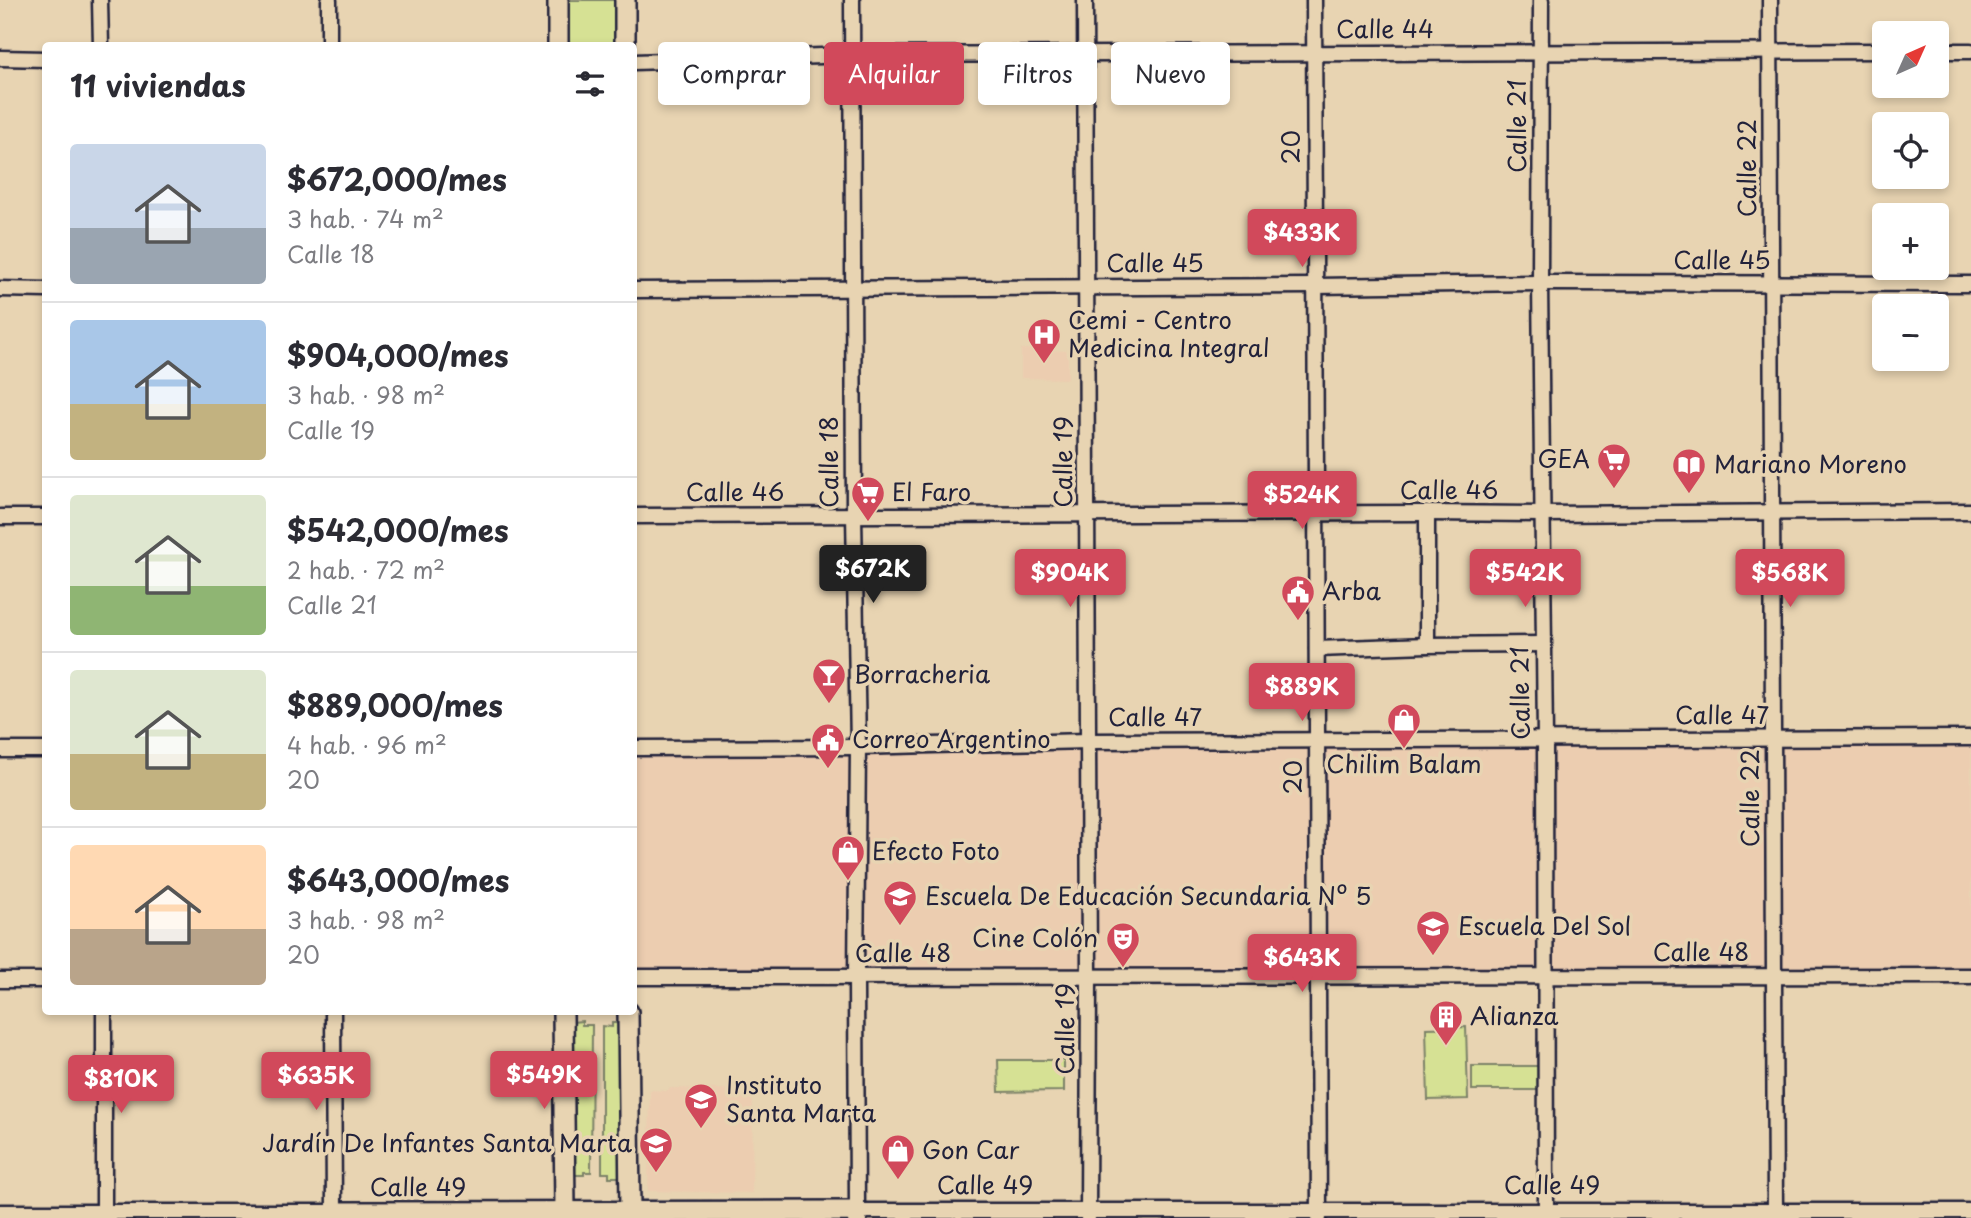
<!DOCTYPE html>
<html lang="es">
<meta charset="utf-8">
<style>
:root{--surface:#fff;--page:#f2f2f3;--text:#2b2b33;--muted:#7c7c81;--line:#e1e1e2;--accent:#d1495b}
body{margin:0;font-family:"Playpen Sans",sans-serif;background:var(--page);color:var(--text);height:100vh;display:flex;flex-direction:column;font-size:26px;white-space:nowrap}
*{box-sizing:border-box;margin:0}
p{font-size:23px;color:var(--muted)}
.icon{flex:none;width:38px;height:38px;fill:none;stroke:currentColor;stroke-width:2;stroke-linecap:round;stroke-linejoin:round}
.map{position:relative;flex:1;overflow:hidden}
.details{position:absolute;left:42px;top:42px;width:595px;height:973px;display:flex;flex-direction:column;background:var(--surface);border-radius:7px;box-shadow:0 4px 10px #0003}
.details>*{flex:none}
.banner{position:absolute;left:658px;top:42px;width:665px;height:63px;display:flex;gap:14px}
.needle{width:46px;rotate:45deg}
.buttons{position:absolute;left:1872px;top:21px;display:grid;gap:14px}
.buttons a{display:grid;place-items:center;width:77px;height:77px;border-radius:7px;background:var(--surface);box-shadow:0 4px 10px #0003;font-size:35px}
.price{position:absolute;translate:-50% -60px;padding:0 16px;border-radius:7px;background:var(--accent);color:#fff;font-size:23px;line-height:46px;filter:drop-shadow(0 2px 4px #0008)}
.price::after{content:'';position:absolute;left:50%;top:42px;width:21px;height:16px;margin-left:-10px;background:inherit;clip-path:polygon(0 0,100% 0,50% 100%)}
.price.active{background:#222;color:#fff}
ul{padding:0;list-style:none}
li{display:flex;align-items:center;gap:21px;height:175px;padding:0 28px}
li+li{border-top:2px solid var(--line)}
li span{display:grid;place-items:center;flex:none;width:196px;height:140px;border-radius:7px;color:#555}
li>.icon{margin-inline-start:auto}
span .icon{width:84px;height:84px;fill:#fffc;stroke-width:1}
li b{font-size:30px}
h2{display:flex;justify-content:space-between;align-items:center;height:84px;padding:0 28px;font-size:30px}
.tag{padding:0 24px;border-radius:7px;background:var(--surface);box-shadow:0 4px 10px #0003;font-size:24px;line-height:63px}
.tag.active{background:var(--accent);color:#fff}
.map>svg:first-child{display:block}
</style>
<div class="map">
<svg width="1971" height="1218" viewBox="0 0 1971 1218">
<rect width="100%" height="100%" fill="#e8d4b2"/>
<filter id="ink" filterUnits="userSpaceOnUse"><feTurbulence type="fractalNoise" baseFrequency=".0143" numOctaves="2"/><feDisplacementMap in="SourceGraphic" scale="14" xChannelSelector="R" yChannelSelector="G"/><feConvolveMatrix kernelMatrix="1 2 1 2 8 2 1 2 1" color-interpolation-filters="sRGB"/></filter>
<g filter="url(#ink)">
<g fill="#eccdb0">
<polygon points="1021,349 1068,351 1068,379 1021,378"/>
<polygon points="1971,739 1971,976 634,977 634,748"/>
<polygon points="671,1088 753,1090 752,1193 648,1191 650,1090 666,1091"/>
</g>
<g fill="#d6e194" stroke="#7c8268" stroke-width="2">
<path d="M566 0H618L616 43 613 46 571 45C563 33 566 15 566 0Z"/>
<polygon points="582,1021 582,1025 592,1025 591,1172 584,1172 584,1175 571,1175 572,1022"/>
<polygon points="612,1023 622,1023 622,1177 609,1177 609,1173 602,1173 602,1026 612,1027"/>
<polygon points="1466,1027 1468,1099 1428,1100 1426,1028"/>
<polygon points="998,1060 1064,1060 1064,1091 999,1092"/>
<rect x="1472" y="1066" width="72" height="24"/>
</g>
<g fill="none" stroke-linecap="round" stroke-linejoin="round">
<g stroke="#22223b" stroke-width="19">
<g id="minor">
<polyline points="100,0 101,46"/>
<polyline points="329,0 329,46"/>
<polyline points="852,0 854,515 858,747 856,977 857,1211 1971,1211"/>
<polyline points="1085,0 1089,977 1088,1218"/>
<polyline points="1314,0 1319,1218"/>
<polyline points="1541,0 1540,283 1545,739 1546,1218"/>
<polyline points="1770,0 1775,1218"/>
<polyline points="1937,51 1971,51"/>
<polyline points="0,58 46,59"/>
<polyline points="634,62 852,55 1885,51"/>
<polyline points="0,289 46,290"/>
<polyline points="634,290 1315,286 1540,283 1971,284"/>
<polyline points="634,516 1427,513 1542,514 1971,511"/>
<polyline points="0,517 46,517"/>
<polyline points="1427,645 1427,513"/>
<polyline points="1317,649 1427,645 1543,644"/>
<polyline points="634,748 858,747 1088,741 1971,738"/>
<polyline points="0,750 46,750"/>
<polyline points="634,977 1971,976"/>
<polyline points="0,980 46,980"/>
<polyline points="0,1212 334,1212 333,1012"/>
<polyline points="104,1218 104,1012"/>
</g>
</g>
<g stroke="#22223b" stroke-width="24">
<g id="secondary">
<polyline points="558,0 558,46"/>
<polyline points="625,46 625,0"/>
<polyline points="563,1012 565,1211"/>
<polyline points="628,1012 630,1212"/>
<polyline points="334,1218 334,1212 857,1211 857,1218"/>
</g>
</g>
<use href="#minor" stroke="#e8d4b2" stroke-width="14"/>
<use href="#secondary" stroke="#e8d4b2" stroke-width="19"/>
</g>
</g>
<defs>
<g id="hospital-pin" transform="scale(1.75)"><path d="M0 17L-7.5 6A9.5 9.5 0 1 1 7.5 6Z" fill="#d1495b" stroke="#e8d4b2"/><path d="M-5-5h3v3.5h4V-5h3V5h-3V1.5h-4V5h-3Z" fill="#fff"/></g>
<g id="supermarket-pin" transform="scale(1.75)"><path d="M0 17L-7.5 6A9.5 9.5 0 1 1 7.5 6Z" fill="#d1495b" stroke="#e8d4b2"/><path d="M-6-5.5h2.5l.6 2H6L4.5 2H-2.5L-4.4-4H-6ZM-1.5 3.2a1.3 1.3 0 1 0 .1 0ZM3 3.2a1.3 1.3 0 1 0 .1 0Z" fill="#fff"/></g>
<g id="library-pin" transform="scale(1.75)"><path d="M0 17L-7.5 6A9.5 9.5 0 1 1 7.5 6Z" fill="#d1495b" stroke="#e8d4b2"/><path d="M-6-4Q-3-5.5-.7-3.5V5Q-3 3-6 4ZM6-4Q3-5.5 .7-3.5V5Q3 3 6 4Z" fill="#fff"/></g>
<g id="civic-pin" transform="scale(1.75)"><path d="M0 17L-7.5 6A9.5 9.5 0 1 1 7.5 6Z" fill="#d1495b" stroke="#e8d4b2"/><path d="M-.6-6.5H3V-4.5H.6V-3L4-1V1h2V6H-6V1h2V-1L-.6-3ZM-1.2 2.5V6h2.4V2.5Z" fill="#fff"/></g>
<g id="bar-pin" transform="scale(1.75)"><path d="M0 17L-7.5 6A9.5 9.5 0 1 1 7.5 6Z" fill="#d1495b" stroke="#e8d4b2"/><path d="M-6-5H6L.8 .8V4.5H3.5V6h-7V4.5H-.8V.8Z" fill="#fff"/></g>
<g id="shop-pin" transform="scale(1.75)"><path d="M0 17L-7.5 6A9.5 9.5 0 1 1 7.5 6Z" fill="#d1495b" stroke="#e8d4b2"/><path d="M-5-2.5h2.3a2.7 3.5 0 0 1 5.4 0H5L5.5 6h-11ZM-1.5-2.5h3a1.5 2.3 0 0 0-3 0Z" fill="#fff"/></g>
<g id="school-pin" transform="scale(1.75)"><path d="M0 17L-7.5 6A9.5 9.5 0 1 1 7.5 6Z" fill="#d1495b" stroke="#e8d4b2"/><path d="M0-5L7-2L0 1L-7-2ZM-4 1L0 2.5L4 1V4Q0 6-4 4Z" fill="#fff"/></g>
<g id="theatre-pin" transform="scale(1.75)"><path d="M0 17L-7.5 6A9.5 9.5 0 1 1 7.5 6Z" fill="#d1495b" stroke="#e8d4b2"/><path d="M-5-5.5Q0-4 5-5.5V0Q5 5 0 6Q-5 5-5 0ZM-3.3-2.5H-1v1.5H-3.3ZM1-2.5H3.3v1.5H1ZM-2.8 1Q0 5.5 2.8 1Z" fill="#fff"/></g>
<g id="building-pin" transform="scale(1.75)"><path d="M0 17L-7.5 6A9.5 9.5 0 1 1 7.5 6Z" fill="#d1495b" stroke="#e8d4b2"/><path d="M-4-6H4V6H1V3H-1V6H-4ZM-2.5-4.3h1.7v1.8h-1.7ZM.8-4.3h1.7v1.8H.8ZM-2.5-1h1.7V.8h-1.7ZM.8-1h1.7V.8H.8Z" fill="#fff"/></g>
</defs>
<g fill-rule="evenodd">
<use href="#hospital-pin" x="1044" y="335"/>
<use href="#supermarket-pin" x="1614" y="460"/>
<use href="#library-pin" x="1689" y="465"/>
<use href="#supermarket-pin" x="868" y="493"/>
<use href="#civic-pin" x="1298" y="592"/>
<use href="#bar-pin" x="829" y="675"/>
<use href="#shop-pin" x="1404" y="720"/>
<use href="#civic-pin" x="828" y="740"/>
<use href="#shop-pin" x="848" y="852"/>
<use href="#school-pin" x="900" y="897"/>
<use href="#school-pin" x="1433" y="927"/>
<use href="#theatre-pin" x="1123" y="939"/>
<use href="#building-pin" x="1446" y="1017"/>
<use href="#school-pin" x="701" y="1100"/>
<use href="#school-pin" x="656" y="1144"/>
<use href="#shop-pin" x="898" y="1151"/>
</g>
<g text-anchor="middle" stroke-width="7" stroke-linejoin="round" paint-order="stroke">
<g font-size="24" fill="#22223b" stroke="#e8d4b2">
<text x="1385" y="38">Calle 44</text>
<text transform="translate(1518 126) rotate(-90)" y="8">Calle 21</text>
<text transform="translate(1292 147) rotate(-90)" y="8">20</text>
<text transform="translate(1748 168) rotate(-90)" y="8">Calle 22</text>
<text x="1722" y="269">Calle 45</text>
<text x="1155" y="272">Calle 45</text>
<text transform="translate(830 462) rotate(-90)" y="8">Calle 18</text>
<text transform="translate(1064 462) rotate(-90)" y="8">Calle 19</text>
<text x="1449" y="499">Calle 46</text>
<text x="735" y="501">Calle 46</text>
<text transform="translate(1521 693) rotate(-91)" y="8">Calle 21</text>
<text x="1722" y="724">Calle 47</text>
<text x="1155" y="726">Calle 47</text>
<text transform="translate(1294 777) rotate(-90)" y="8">20</text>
<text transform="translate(1751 798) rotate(-90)" y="8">Calle 22</text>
<text x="1701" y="961">Calle 48</text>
<text x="903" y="962">Calle 48</text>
<text transform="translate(1066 1029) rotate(-90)" y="8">Calle 19</text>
<text x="985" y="1194">Calle 49</text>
<text x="1552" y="1194">Calle 49</text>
<text x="418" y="1196">Calle 49</text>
</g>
<g font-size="24" fill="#22223b" stroke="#e8d4b2" text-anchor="start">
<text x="1068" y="329">Cemi - Centro<tspan x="1068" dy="28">Medicina Integral</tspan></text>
<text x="1590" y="468" text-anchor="end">GEA</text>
<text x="1714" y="473">Mariano Moreno</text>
<text x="892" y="501">El Faro</text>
<text x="1322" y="600">Arba</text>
<text x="854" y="683">Borracheria</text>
<text x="852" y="748">Correo Argentino</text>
<text x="1404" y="773" text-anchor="middle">Chilim Balam</text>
<text x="872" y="860">Efecto Foto</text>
<text x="925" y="905">Escuela De Educación Secundaria Nº 5</text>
<text x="1458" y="935">Escuela Del Sol</text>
<text x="1098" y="947" text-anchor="end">Cine Colón</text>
<text x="1470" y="1025">Alianza</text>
<text x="726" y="1094">Instituto<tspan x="726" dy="28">Santa Marta</tspan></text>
<text x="632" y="1152" text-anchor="end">Jardín De Infantes Santa Marta</text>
<text x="922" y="1159">Gon Car</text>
</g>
</g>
</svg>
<div class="buttons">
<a><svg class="needle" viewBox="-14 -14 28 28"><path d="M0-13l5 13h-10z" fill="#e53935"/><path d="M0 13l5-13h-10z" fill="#7c7c81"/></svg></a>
<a><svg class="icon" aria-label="locate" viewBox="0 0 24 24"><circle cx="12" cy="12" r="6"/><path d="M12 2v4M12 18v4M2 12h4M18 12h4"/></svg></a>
<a>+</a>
<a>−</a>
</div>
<b class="price" style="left:1302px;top:269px">$433K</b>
<b class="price" style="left:1302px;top:531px">$524K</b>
<b class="price active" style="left:873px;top:605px">$672K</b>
<b class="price" style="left:1070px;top:609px">$904K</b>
<b class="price" style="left:1525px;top:609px">$542K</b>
<b class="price" style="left:1790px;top:609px">$568K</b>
<b class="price" style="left:1302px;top:723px">$889K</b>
<b class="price" style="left:1302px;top:994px">$643K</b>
<b class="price" style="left:544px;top:1111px">$549K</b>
<b class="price" style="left:316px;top:1112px">$635K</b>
<b class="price" style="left:121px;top:1115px">$810K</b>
<div class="banner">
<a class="tag">Comprar</a>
<a class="tag active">Alquilar</a>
<a class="tag">Filtros</a>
<a class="tag">Nuevo</a>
</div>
<section class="details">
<h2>11 viviendas<svg class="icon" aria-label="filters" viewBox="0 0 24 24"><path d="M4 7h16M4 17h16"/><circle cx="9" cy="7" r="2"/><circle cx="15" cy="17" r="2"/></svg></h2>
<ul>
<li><span style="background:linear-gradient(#c9d6e8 60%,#9aa5b1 0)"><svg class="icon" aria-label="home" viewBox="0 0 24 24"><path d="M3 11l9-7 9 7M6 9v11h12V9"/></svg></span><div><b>$672,000/mes</b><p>3 hab. · 74 m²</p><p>Calle 18</p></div></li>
<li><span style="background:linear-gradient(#a9c7e8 60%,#c2b280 0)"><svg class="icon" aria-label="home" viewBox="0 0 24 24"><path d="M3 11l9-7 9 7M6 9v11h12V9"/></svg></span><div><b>$904,000/mes</b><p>3 hab. · 98 m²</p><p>Calle 19</p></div></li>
<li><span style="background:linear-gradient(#dfe7d0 65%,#8fb573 0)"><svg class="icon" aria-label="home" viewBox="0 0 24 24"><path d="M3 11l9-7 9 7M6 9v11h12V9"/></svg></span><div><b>$542,000/mes</b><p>2 hab. · 72 m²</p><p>Calle 21</p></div></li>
<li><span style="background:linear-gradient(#dfe7d0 60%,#c2b280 0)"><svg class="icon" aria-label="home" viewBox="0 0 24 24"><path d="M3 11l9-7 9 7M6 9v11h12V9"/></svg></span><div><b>$889,000/mes</b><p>4 hab. · 96 m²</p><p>20</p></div></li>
<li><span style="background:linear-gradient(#ffd9b3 60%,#b9a48a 0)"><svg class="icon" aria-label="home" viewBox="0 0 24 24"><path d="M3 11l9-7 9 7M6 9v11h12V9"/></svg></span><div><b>$643,000/mes</b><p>3 hab. · 98 m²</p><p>20</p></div></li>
</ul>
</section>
</div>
